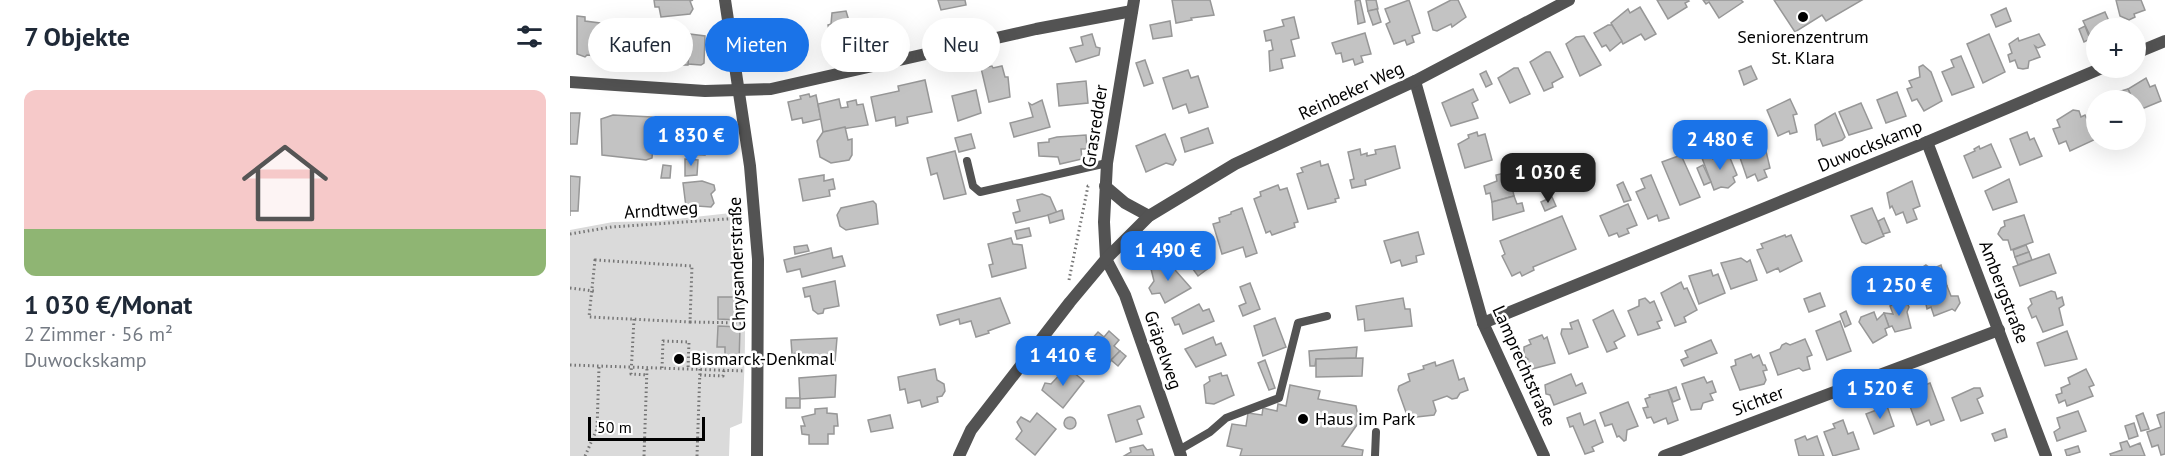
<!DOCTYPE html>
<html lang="de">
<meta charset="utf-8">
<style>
:root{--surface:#fff;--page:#f2f2f3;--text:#1f2937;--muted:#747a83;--line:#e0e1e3;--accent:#1a73e8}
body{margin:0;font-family:"PT Sans",sans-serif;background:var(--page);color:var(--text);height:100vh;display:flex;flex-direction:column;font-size:22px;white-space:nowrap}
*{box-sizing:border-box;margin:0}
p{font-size:20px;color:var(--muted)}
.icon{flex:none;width:33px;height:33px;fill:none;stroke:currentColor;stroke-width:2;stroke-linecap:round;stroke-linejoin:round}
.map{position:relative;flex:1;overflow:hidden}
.side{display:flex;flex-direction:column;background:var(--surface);width:570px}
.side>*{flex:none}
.guide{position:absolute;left:18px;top:18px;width:570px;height:54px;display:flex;gap:12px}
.buttons{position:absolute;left:1516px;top:18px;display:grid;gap:12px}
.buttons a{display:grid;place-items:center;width:60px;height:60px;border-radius:50%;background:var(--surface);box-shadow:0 6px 24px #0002;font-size:30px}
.scale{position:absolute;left:18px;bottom:15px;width:117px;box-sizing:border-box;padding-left:6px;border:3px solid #000;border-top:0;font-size:16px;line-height:21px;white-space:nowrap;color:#000;-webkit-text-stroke:4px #fff;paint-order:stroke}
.price{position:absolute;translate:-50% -51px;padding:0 14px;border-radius:12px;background:var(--accent);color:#fff;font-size:20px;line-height:39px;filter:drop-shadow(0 2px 3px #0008)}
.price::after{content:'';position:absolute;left:50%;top:36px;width:18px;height:14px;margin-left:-9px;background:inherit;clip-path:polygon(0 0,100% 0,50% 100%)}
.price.on{background:#222;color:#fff}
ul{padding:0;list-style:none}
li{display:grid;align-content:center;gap:12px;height:318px;padding:0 24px}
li+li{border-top:2px solid var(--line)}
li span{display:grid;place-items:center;height:186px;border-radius:12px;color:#555}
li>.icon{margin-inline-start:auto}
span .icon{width:108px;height:108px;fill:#fffc;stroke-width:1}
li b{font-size:26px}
h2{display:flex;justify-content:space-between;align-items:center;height:72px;padding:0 24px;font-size:26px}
.chip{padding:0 21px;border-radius:27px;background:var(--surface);box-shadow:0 6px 24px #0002;font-size:21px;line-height:54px}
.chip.on{background:var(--accent);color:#fff}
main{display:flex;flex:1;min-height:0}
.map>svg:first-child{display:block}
</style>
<main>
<section class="side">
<h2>7 Objekte<svg class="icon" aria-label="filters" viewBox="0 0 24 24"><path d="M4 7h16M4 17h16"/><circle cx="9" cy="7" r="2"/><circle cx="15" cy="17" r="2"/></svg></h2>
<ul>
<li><span style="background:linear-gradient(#f6c9c9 75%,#8fb573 0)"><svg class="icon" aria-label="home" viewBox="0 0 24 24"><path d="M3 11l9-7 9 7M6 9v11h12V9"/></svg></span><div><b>1 030 €/Monat</b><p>2 Zimmer · 56 m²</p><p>Duwockskamp</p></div></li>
</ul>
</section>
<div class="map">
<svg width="1595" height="456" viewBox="0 0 1595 456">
<rect width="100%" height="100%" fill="#fff"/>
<path fill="#dadada" d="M170 212C177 282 176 352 172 423L160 428 159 456H0V230L43 222 88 221Z"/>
<g fill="#c3c3c3" stroke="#979797" stroke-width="1.5">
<polygon points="84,0 123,0 120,1 123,9 120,14 91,17 89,7 85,7"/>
<polygon points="368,0 395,0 396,5 371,10"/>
<polygon points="602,0 640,0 644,15 621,18 622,20 606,23"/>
<polygon points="790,0 795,22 788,24 785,1"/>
<polygon points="796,0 806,0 808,9 798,11"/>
<polygon points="839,0 850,33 842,36 844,42 837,45 835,40 824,44 816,24 820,22 815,9"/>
<polygon points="881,0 888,0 896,17 882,27 881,24 867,31 863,30 858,12"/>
<polygon points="1087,0 1118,0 1119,1 1115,3 1117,7 1098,19"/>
<polygon points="1133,0 1171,0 1173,2 1149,18 1139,2 1136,4"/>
<polygon points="1204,0 1292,0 1256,21 1252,15 1225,32"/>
<polygon points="1546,0 1571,0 1575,10 1564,14 1565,17 1559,20 1550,16"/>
<polygon points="1070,7 1086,34 1075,40 1071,34 1053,44 1041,23 1058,9 1060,13"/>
<polygon points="1436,8 1441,21 1426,27 1421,15"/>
<polygon points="807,9 811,22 803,25 798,11"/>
<polygon points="276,11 279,21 282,20 291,50 274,55 273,51 267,53 266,47 262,47 258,25 261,24 262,13"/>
<polygon points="1535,12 1542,28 1527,28 1527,42 1524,44 1513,21"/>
<polygon points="7,16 15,17 15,21 30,23 27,56 17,55 15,57 7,54"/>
<polygon points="724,17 729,38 721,40 725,56 711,59 713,68 700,71 699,51 703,50 701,40 696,41 694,31 714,26 712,20"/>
<polygon points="600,21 602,36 583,39 580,25"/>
<polygon points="45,22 75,24 72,59 43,57"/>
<polygon points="1038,25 1042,25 1052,41 1040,51 1036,45 1032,47 1024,33"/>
<polygon points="1515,26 1520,39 1514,42 1509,29"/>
<polygon points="93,33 107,34 105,63 90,62"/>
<polygon points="795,33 801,54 791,56 793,62 785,65 783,59 773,62 771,53 766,54 762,43"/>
<polygon points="120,34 135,36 134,63 131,65 118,64"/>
<polygon points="522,34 526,47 530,48 529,55 506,62 500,48 513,45 511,37"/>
<polygon points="1419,34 1435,72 1413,83 1397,44"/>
<polygon points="1469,34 1475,45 1468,48 1465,46 1470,57 1459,61 1458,68 1453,69 1448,68 1445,60 1440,62 1438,55 1442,53 1439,44 1448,38 1449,41"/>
<polygon points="107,35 120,36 118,65 104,65"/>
<polygon points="1014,36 1031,65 1010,76 996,44 1006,37"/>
<polygon points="976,52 980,52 993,77 982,83 983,87 974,91 960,62"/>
<polygon points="1391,56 1404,87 1382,95 1372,72 1384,67 1381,60"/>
<polygon points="575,60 583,83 574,86 566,63"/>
<polygon points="1353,65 1361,72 1372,101 1354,111 1347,99 1342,101 1337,89 1342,87 1339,81 1350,77 1349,67"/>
<polygon points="422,66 423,68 432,66 435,77 438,77 440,97 419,102 411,68"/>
<polygon points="1181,66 1187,79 1174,85 1169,71"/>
<polygon points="944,68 948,68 960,94 940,103 928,78"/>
<polygon points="618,70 621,78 628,76 638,107 619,113 616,104 603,109 593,78"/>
<polygon points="916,71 922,84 916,87 910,74"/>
<polygon points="1576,78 1580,87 1585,85 1591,101 1567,111 1566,100 1563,100 1558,89"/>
<polygon points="355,80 362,112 337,117 338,123 326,126 325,117 306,121 301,97 329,91 328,86"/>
<polygon points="516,81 518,103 489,106 487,84"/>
<polygon points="903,89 908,100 902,103 908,118 881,126 872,103"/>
<polygon points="1558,89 1563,100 1540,100 1538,95"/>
<polygon points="406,90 411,113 388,121 382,96"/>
<polygon points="1327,92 1336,116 1316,123 1307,100"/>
<polygon points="239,94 240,97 246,95 251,119 233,123 232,118 222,120 218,102 231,99 230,96"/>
<polygon points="269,99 271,108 278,107 277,102 286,100 287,105 293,104 298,125 253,132 248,104"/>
<polygon points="1220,99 1227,114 1223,115 1227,132 1220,134 1219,131 1208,136 1197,110"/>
<polygon points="472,100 480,127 444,137 440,123 463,117 459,103 462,105"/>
<polygon points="1291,103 1302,128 1279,135 1269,112"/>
<polygon points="1503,110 1509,111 1511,117 1515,115 1526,139 1500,151 1496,141 1489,144 1483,129 1490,127 1487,120"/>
<polygon points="0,113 10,113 7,144 0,144"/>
<polygon points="1265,113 1275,137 1272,140 1253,146 1250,139 1247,140 1245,125"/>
<polygon points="43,115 82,117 84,133 82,158 76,160 32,155 31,119"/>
<polygon points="116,121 139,125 135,155 101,153 101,122 114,123"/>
<polygon points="275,127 278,140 282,139 282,155 279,160 261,163 250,157 247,141 253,132"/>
<polygon points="1166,127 1171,140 1159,145 1154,132"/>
<polygon points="638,128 643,143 615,152 611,138"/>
<polygon points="907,132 908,136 915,134 922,160 895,168 888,144 899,138 898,135"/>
<polygon points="1457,132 1460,140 1464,138 1472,156 1450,165 1440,139"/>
<polygon points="401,134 405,148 389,152 385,138"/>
<polygon points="595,134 606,160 603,165 596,163 576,172 566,146"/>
<polygon points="516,135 517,149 511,149 512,159 490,164 488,157 469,156 468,143 479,142 479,139 487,137"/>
<polygon points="1190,143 1192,148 1195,147 1200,168 1194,170 1197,177 1188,181 1185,174 1177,178 1168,152"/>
<polygon points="1421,144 1431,167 1403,178 1394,156 1405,151 1404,149 1409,146 1410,149"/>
<polygon points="825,146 830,168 795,180 796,185 782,188 780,180 784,179 778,152 790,149 791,155 797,153 797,156 806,154 805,150"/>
<polygon points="385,151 396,194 374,199 367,173 361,175 357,158"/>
<polygon points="1158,153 1167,175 1163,177 1165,182 1158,188 1151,187 1144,190 1132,158 1141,155 1143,159"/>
<polygon points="1111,155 1130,197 1110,205 1092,162"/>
<polygon points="115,159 128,160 127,175 115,176"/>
<polygon points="750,161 751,166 758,164 769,198 765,199 766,202 738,209 727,174 733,172 731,168"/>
<polygon points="93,165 101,166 100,178 91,178"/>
<polygon points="1133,165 1141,182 1134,185 1127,168"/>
<polygon points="950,166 954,183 942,187 944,196 922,202 920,193 916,194 914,186 927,181 926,175 935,173 935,170"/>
<polygon points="254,175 254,181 263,179 265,189 259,190 260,196 233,201 229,179"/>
<polygon points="1081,175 1099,218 1089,221 1087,215 1078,219 1066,192 1075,188 1071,179"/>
<polygon points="0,176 10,177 8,211 0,211 0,216"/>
<polygon points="1439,179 1447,202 1423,210 1415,191"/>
<polygon points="132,181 144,185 145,190 141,194 144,203 141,207 127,206 127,208 120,209 116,207 113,183"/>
<polygon points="1342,181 1350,206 1343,209 1347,219 1337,223 1333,212 1326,215 1322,206 1320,208 1317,193"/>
<polygon points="1053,182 1061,200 1054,202 1047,185"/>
<polygon points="708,185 710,190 717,188 728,222 724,223 725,227 702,235 700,231 696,233 684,199 691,196 690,192"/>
<polygon points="472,194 480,197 487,213 446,223 443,213 450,211 447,200"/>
<polygon points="944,196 947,204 952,203 954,211 923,220 922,202"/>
<polygon points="982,197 986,206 975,211 971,202"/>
<polygon points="303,201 306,204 308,224 276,230 270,226 267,215 271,208"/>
<polygon points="1058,204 1067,225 1057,229 1059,233 1049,237 1047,233 1039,236 1030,216"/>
<polygon points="672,208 687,253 676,257 673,247 652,254 643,224 650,222 649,218 661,214 661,212"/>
<polygon points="1302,208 1314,236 1296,244 1292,242 1281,216"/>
<polygon points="492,210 494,219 480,223 478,215"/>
<polygon points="1454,215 1463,242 1441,250 1438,240 1433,240 1428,234 1431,228 1435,226 1434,221"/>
<polygon points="992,216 1006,249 963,267 964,270 952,276 950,272 942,276 932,256 935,254 930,241"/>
<polygon points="1314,218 1320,232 1313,234 1308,221"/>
<polygon points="459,228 461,236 447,239 445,231"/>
<polygon points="848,232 854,254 846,256 847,262 832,266 830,260 821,263 814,241"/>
<polygon points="627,233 635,245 632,247 637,257 635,259 640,267 628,276 606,246 611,239"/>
<polygon points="1215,235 1216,237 1221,235 1232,261 1210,272 1208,268 1197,273 1187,250 1193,248 1191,244"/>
<polygon points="441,238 443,244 452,245 456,268 422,277 419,265 423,264 418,244"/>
<polygon points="237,245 239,251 225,254 224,247"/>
<polygon points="1456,245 1459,252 1445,257 1443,250"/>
<polygon points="261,248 263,258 272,256 275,266 232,277 230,269 217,272 214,260"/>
<polygon points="1459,252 1462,260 1448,265 1445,257"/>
<polygon points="1479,254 1486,273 1450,286 1443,267"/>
<polygon points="1171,258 1177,262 1180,260 1187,280 1161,289 1151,263"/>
<polygon points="598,262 621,288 595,303 590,293 582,294 579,288 584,281 581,269"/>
<polygon points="1356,265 1362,269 1371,265 1377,286 1354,295 1345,272"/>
<polygon points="1141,270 1143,276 1148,274 1155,293 1129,304 1119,276"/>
<polygon points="265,281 269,306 254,309 253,313 248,314 243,310 240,296 235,297 233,288"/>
<polygon points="1111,282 1114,289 1117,288 1127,310 1114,317 1116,322 1105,326 1091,293"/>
<polygon points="680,283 690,309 673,316 669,306 676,303 670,287"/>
<polygon points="1377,286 1381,296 1388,296 1390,303 1385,311 1382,309 1364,316 1361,307 1357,309 1354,295"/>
<polygon points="1481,291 1485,292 1487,299 1492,297 1494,305 1489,308 1493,325 1473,332 1466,316 1462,318 1458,308 1462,304 1460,299"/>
<polygon points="1250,293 1255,306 1239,312 1234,299"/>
<polygon points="148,297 171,297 170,320 148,319"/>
<polygon points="430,298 440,323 418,331 419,333 406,337 401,321 390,324 389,319 370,325 367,315"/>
<polygon points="833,298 835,309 840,309 842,326 795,331 794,319 788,320 786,306"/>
<polygon points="1075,298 1080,303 1084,301 1092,320 1087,322 1090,328 1068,335 1058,311 1069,306 1069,300"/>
<polygon points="1332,301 1337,303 1339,307 1337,312 1341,328 1325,332 1322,326 1319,327 1314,313 1323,314 1320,306"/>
<polygon points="629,304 633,311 639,309 644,321 613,334 609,324 605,325 602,318"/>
<polygon points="1043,310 1055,336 1044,342 1047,348 1037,352 1023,320"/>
<polygon points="1276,311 1281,324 1275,327 1270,314"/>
<polygon points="1304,312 1307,320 1314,313 1319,327 1315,329 1317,335 1303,343 1289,322 1291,317"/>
<polygon points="705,318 716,347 693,356 684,326"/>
<polygon points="1008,320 1018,347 999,354 991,334 992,329 1002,329 1000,323"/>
<polygon points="1270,321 1281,351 1257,360 1246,331"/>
<polygon points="148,326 170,327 169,363 155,363 155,347 147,347"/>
<polygon points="539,331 549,340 544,346 550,351 529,374 508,356 511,352 509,345 513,340 521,340 528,332 534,337"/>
<polygon points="1497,331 1507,359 1475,366 1467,343"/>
<polygon points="972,335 974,339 977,337 985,363 958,370 954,361 958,359 954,356 954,347 961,344 959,340"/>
<polygon points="643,337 646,345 651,343 656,355 626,367 615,349"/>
<polygon points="267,338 265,362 228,364 227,353 222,354 221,340"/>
<polygon points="1235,339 1242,355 1237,357 1240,369 1233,371 1229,368 1208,375 1200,353 1210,349 1212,345 1216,343 1220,345"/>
<polygon points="1141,340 1147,353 1114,366 1111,360 1118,357 1115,351"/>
<polygon points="787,347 786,358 746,359 745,366 740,366 739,351"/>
<polygon points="550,351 556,356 548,366 541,360"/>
<polygon points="1181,354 1183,358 1189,355 1193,365 1195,365 1197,370 1193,371 1196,380 1194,384 1170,390 1161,367 1166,365 1165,360"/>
<polygon points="793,358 792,376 746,377 746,359"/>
<polygon points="695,360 705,388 699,390 688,363"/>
<polygon points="883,360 889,380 894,378 898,390 890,393 887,398 882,399 877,396 863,401 866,411 864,415 838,418 828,390 829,386 840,381 838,374 854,369 853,366 865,362 866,366"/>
<polygon points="497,367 514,381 493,408 472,390 475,383 481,384"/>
<polygon points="365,369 367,380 374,384 375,391 372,396 367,397 368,402 352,407 350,400 338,403 335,389 330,390 328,377"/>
<polygon points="1516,369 1524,385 1519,387 1523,396 1497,406 1495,400 1489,403 1486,395 1492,393 1491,388 1500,384 1498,378"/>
<polygon points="651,373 652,376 657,375 664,395 644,404 636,403 634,385 640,381 639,377"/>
<polygon points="1001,374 1006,386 1012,383 1016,393 984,405 980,395 976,394 975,385"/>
<polygon points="266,375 265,397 230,399 229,378"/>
<polygon points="1134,377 1137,383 1142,381 1146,392 1140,394 1143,400 1133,403 1131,409 1121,410 1112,384"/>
<polygon points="1360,383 1374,420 1361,425 1359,420 1347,425 1335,393"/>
<polygon points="720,385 750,391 748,399 786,406 789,422 772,446 793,450 792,456 670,456 672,449 657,446 662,424 676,426 678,413 692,415 693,408 707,411 708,404 716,406"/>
<polygon points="1106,387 1110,399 1103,402 1098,390"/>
<polygon points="1404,388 1410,388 1413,396 1407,399 1413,413 1391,421 1382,398"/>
<polygon points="1098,390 1108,420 1098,424 1096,418 1084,423 1081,417 1077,418 1073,408 1078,407 1075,399 1080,397 1079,395"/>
<rect x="216" y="398" width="14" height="10"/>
<polygon points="1058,402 1068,426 1057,430 1056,440 1054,441 1049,436 1047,437 1042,424 1035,426 1030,413"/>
<polygon points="568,406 570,406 574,417 567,420 572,434 546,442 538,415"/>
<polygon points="1317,406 1324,426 1304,434 1296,414"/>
<polygon points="257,408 257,413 267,414 268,426 264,426 264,434 258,434 258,444 239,444 239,435 232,434 231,426 235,426 232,417 245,414 245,409"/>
<polygon points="1508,411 1516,431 1487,441 1484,432 1490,428 1487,418"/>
<polygon points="1595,412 1595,454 1591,455 1588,445 1582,447 1577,432 1591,427 1587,415"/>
<polygon points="467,413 486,429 465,455 446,439 452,431 447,422 451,417 460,422"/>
<polygon points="1010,413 1014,425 1025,420 1033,442 1022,447 1024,451 1015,454 1003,426 1000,427 997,418"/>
<polygon points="1573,413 1579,429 1571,431 1566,416"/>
<polygon points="320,415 323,428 301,432 298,420"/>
<circle cx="500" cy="423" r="6"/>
<polygon points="1273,420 1278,434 1283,432 1289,449 1263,456 1254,432 1265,428 1263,424"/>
<polygon points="1564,423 1568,436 1559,439 1555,426"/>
<polygon points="1435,429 1437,437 1425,441 1422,434"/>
<polygon points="1235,436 1237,440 1247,436 1254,456 1229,456 1225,440"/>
<polygon points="1557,441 1560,447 1570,443 1575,456 1541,456 1540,454 1552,450 1550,443"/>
<polygon points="573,445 577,450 582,449 584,456 554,456 561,452 560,448"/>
<polygon points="1508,446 1510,452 1497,456 1495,450"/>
</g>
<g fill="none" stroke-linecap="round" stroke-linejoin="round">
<g stroke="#757575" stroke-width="3" stroke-dasharray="1.5 3" stroke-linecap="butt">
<polyline points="0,234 42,227 171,218"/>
<polygon points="25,260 122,266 120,322 19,317"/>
<polyline points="499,280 518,186 521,186"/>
<polyline points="0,288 24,291"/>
<polyline points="64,319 61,374 77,375"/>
<polyline points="120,322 174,323"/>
<polyline points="0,365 175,371"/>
<polyline points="92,368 93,341 119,342 118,369"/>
<polyline points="130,375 153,376 154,370"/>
<polyline points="15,456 27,429 29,367"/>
<polyline points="74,456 77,368"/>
<polyline points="127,456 130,369"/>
</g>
<g stroke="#535353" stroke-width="8">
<polyline points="397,161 403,186 410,192 537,163"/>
<polyline points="609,450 640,432 656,418 709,398 728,323 757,316"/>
<polyline points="805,456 806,432"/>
</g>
<g stroke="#535353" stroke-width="12">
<polyline points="155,0 180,166 188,259 187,456"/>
<polyline points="564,0 537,163 534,222 536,259 555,295 611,456"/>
<polyline points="1566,53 1595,41"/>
<polyline points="845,81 913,323 974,456"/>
<polyline points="0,82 135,91 201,89 466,29 562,11"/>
<polyline points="1357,142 1476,456"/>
<polyline points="535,186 555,203 579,216"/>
<polyline points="913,323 1357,142 1532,68"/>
<polyline points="389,456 401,430 500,302 536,259 579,216 665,164 845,81 999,0"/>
<polyline points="1094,456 1429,330"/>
</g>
</g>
<g fill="#000" stroke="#fff" stroke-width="2">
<circle cx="1233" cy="17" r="6"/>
<circle cx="109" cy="359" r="6"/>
<circle cx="733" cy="419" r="6"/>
</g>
<g text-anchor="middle" stroke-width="5" stroke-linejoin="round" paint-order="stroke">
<g font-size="18" fill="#000" stroke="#fff" text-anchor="start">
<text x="1233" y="43" text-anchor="middle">Seniorenzentrum<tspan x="1233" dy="21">St. Klara</tspan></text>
<text x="121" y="365">Bismarck-Denkmal</text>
<text x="745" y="425">Haus im Park</text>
</g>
<g font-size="18" fill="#000" stroke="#fff">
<text transform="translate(781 91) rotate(-25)" y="6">Reinbeker Weg</text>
<text transform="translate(525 126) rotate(-81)" y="6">Grasredder</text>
<text transform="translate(1300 146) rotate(-22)" y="6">Duwockskamp</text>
<text transform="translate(91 210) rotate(-4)" y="6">Arndtweg</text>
<text transform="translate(167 264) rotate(-92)" y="6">Chrysanderstraße</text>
<text transform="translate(1434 292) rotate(69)" y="6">Ambergstraße</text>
<text transform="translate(593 350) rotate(71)" y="6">Gräpelweg</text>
<text transform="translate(954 366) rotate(66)" y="6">Lamprechtstraße</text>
<text transform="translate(1188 401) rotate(-21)" y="6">Sichter</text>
</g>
</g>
</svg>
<div class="buttons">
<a>+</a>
<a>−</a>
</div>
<div class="scale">50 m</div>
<b class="price" style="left:121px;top:167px">1 830 €</b>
<b class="price" style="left:1150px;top:171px">2 480 €</b>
<b class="price on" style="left:978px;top:204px">1 030 €</b>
<b class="price" style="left:598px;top:282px">1 490 €</b>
<b class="price" style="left:1329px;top:317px">1 250 €</b>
<b class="price" style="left:493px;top:387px">1 410 €</b>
<b class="price" style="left:1310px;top:420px">1 520 €</b>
<div class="guide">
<a class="chip">Kaufen</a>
<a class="chip on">Mieten</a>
<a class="chip">Filter</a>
<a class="chip">Neu</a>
</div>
</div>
</main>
